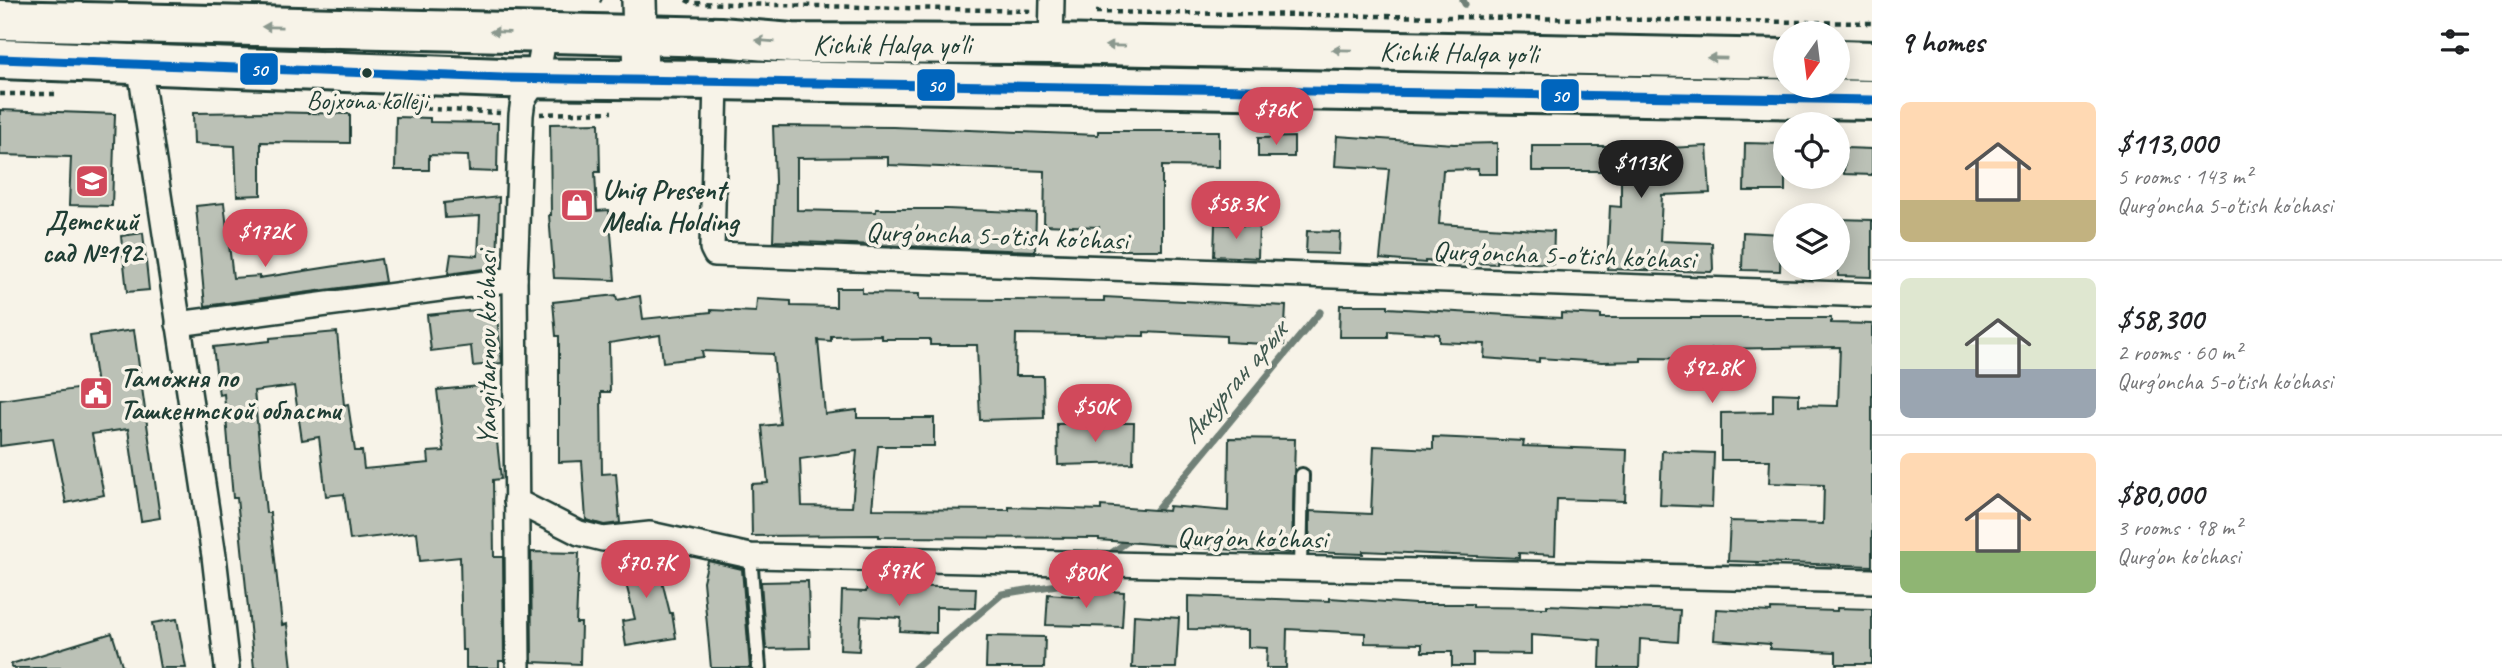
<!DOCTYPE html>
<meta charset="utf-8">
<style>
:root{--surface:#fff;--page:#f2f2f2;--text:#202124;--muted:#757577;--line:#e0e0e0;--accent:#d1495b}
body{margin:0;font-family:Caveat,sans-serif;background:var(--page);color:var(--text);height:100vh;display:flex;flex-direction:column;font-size:26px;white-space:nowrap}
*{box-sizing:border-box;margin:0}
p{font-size:23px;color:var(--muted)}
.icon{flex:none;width:38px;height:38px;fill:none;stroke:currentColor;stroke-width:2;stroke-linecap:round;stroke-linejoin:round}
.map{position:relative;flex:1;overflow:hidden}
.details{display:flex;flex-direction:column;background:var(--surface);width:630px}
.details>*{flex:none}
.needle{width:46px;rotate:194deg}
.fabs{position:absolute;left:1773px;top:21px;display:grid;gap:14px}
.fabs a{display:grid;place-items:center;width:77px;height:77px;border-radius:50%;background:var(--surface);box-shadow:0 4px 18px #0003;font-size:35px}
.price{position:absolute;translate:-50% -60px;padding:0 16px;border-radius:24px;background:var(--accent);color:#fff;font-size:23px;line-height:46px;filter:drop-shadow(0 2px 4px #0008)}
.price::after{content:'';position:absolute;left:50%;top:42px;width:21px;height:16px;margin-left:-10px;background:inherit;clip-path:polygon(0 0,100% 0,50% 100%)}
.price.on{background:#222;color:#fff}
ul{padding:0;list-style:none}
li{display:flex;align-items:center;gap:21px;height:175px;padding:0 28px}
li+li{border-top:2px solid var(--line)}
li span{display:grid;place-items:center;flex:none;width:196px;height:140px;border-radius:10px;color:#555}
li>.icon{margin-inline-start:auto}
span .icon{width:84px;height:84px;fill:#fffc;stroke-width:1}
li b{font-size:30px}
h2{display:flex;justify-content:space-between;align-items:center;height:84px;padding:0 28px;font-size:30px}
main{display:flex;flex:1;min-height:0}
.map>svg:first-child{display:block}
</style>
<main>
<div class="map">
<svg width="1872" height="668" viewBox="0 0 1872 668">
<rect width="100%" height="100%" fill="#f7f3e8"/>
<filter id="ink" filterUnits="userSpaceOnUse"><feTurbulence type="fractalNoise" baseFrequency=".0143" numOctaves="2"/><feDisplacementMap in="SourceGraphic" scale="14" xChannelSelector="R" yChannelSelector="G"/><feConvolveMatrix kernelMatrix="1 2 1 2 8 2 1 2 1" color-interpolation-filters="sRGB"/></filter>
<g filter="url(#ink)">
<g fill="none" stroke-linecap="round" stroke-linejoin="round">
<g stroke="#6f8077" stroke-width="7">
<polyline points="1463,0 1465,4"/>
<polyline points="1151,517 1320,312"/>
<polyline points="1107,556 1134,537"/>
<polyline points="915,668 1002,594 1063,584 1085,570"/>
</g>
</g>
<g fill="#bbc1b6" stroke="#1f3d34" stroke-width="2" fill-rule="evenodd">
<polygon points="0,110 115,114 112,206 69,205 71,157 0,155"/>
<polygon points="269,112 350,114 350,143 261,142 261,195 237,196 235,146 194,144 193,113"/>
<polygon points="396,117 430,118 430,122 498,123 497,172 469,171 468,156 429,155 429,170 395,170"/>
<polygon points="599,123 600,172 595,172 597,211 609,210 615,280 554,278 549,215 551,215 550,124"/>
<polygon points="773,126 893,127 1098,135 1098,131 1219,131 1219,167 1162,166 1162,250 1099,250 1099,227 1044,225 1045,171 888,165 888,157 797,158 797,210 876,212 876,209 947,209 1036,213 1035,251 773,241 775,181"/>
<polygon points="1337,136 1454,144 1497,143 1497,174 1478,174 1478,169 1443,170 1439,224 1554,231 1553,264 1497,261 1497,264 1425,261 1425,263 1380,259 1389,169 1335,166"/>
<polygon points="1294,137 1294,157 1258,157 1258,138"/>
<polygon points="1745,143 1785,144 1785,191 1744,191"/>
<polygon points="1532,146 1669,146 1669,148 1707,146 1710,193 1662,195 1660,241 1712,243 1713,269 1711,272 1607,269 1610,206 1621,207 1621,171 1532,171"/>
<polygon points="1845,148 1872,149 1872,175 1844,174"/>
<polygon points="499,197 497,267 448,274 451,254 478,256 480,216 445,218 444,203"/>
<polygon points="224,203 233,278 259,276 259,278 381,259 385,282 205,306 196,206"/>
<polygon points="1838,219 1872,220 1872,277 1838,276"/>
<polygon points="1215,224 1259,226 1258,258 1214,256"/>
<polygon points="1307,231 1340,232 1339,254 1306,253"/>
<polygon points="1743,232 1781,234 1780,271 1742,270"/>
<polygon points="143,233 149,290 127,292 121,236"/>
<path d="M836 288H862V293L919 294V299L1104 301V297L1286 306 1284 345 1226 342V336L1144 332V336L1016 334 1015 376H1043L1044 418 980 420 977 345H930V339H881V335L831 336V341L818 340 825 414 857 410V418H934V446H878L872 509 1009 510V507L1101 510V506L1168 511 1169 506 1228 511 1229 438 1295 439 1292 551 1290 553 1218 549 1099 540V538L879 537V535L752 536 751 484 768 483 762 426 780 424 773 354 702 351 703 357 663 362 660 335 609 343 610 392H601L602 474 616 473 620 523 604 525 586 520 582 461 559 462V336H556L553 302 616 295 617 300 640 296 643 319 711 312V310L756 312 757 299 791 301V306L836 307ZM857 451 852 507 802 506 800 459Z"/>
<polygon points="1340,305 1388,305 1388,308 1561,318 1561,313 1601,315 1601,318 1831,318 1831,323 1872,324 1872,566 1728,561 1730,521 1823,524 1824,485 1769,483 1770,460 1721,460 1721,413 1773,412 1773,393 1799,394 1799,405 1838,406 1840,347 1712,349 1712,359 1641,358 1641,361 1602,362 1539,358 1539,362 1484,358 1485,344 1439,342 1439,334 1388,331 1388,337 1339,337"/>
<polygon points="496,308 502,363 473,366 471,346 431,351 427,315"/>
<polygon points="134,330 160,518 141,521 128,429 92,434 104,495 66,503 53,439 0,446 0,400 97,386 90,336"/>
<polygon points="337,332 344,405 348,404 355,451 362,451 364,469 429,463 428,452 444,451 437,390 491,385 501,479 493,480 494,557 503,557 504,661 499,661 499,668 466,668 466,650 462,650 460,557 420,561 417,532 350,540 344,494 326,496 319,437 302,440 294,386 254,391 266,513 270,513 282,625 287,624 292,668 254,668 237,498 233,498 224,394 219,395 213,347 270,341 270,338"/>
<polygon points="1103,423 1134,423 1133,463 1058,465 1057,424"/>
<polygon points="1433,437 1524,441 1523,446 1627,450 1625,501 1557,499 1555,555 1519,553 1519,558 1363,551 1363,554 1309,552 1310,511 1371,514 1374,446 1433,449"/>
<polygon points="1662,451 1714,453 1712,507 1660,505"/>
<polygon points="650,548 654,549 670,613 672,613 676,638 626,646 622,621 635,619 619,556"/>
<polygon points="531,552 579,553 576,623 581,623 580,664 532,662"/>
<polygon points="708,561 742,569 750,668 711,668 703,581"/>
<polygon points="808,581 810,648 766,649 761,582"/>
<polygon points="867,585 976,588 975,608 936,607 936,633 900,631 901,618 861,616 859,651 840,650 842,591 866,592"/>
<polygon points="1087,590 1124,592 1122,627 1046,625 1048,594 1087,597"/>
<polygon points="1188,596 1330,601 1330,598 1415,604 1473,604 1473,607 1547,608 1547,605 1680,610 1678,642 1640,639 1639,668 1600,668 1601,640 1531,635 1531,654 1473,653 1473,666 1452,666 1452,652 1422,652 1422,644 1365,643 1365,633 1287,629 1286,668 1266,668 1267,648 1248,647 1248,630 1188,629"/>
<polygon points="1837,608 1872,609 1872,664 1836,664 1836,652 1770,649 1770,644 1714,640 1716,609 1771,612 1771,609 1837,611"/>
<polygon points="1134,615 1179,618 1176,668 1132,668"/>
<polygon points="177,619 186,668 160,668 152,623"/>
<polygon points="112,633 123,668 12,668 11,664"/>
<polygon points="987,636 1045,637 1044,668 986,668"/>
</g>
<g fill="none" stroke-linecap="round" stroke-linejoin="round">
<g stroke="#1f3d34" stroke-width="18">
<g id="lane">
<polyline points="750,556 759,668"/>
<polyline points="1300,568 1302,475"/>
</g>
</g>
<g stroke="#1f3d34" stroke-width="28">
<g id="street">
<polyline points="1051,44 1052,0"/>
<polyline points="139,63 214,556 227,668"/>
<polyline points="716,80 712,248 715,254 1872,295"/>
<polyline points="178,324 515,279"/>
<polyline points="516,501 579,533 603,539 650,534 750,556 1872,581"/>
<polyline points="518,668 515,279 521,115 523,100 537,79 545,33"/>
</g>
</g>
<g stroke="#1f3d34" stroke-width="38">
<polyline id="secondary" points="639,0 641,79"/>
</g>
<g stroke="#1f3d34" stroke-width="44">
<g id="highway">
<polyline points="0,20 720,37 792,43 1051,44 1785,59"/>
<polyline points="0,59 503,78 716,80 1872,100"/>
<polyline points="1838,60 1872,61"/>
</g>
</g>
<g stroke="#1f3d34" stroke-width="4.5" stroke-dasharray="5 5" stroke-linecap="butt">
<polyline points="600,0 602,1"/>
<polyline points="686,0 692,3 1031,11"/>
<polyline points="1096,12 1872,23"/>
<polyline points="0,94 56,94"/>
<polyline points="366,105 500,113"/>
<polyline points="540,114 612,112"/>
</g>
<use href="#lane" stroke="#f7f3e8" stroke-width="12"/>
<use href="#street" stroke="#f7f3e8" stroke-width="23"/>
<use href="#secondary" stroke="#f7f3e8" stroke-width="33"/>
<use href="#highway" stroke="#f7f3e8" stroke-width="38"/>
<g stroke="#f7f3e8" stroke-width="14">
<polyline id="bus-1" points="0,59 503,78 1872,100"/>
</g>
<use href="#bus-1" stroke="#0065bd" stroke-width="9"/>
</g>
<defs><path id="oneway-solid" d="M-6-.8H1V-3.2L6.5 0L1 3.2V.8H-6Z" transform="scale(1.75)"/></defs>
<g fill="#8b988e">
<use href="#oneway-solid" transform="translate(272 27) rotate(-179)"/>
<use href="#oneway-solid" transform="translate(500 32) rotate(-178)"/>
<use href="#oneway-solid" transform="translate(765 41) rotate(-175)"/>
<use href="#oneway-solid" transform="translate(1115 46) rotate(-179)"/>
<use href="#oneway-solid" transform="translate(1342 50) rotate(-179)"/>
<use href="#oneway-solid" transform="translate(1717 58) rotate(-179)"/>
</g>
</g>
<defs>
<g id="school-square" transform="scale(1.75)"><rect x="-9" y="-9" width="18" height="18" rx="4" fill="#d1495b" stroke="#f7f3e8"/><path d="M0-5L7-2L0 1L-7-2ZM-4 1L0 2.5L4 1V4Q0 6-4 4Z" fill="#fff"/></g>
<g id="shop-square" transform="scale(1.75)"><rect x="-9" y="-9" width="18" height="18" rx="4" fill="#d1495b" stroke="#f7f3e8"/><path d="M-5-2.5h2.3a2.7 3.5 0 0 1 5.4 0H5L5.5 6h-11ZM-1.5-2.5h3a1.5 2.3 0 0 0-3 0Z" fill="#fff"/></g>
<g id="civic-square" transform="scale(1.75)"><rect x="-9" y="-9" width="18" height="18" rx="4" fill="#d1495b" stroke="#f7f3e8"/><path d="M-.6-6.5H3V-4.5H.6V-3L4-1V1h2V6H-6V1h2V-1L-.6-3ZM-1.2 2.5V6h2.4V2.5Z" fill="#fff"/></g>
</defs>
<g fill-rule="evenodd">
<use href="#school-square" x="92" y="181"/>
<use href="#shop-square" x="577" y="205"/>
<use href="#civic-square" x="96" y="393"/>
</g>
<circle fill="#1f3d34" stroke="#f7f3e8" stroke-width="2.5" cx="367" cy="73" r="6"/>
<g text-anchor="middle" stroke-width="7" stroke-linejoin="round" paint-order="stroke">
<g font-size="26" fill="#1f3d34" stroke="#f7f3e8">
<text x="367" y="109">Bojxona kolleji</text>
</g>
<g font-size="28" fill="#1f3d34" stroke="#f7f3e8">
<text x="892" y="54">Kichik Halqa yo'li</text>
<text transform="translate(1459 52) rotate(1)" y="10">Kichik Halqa yo'li</text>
<text transform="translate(997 235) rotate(2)" y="10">Qurg'oncha 5-o'tish ko'chasi</text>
<text transform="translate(1564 254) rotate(2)" y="10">Qurg'oncha 5-o'tish ko'chasi</text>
<text transform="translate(486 348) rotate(-90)" y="10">Yangitarnov ko'chasi</text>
<text transform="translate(1252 537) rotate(1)" y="10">Qurg'on ko'chasi</text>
</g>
<g font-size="28" font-weight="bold" fill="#1f3d34" stroke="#f7f3e8" text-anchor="start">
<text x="602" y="199">Uniq Present<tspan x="602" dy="32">Media Holding</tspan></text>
<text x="92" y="230" text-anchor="middle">Детский<tspan x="92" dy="32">сад №192</tspan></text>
<text x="120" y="387">Таможня по<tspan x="120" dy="32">Ташкентской области</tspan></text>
</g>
<g font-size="30" font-style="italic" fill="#405950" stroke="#f7f3e8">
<text transform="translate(1233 382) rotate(-50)" y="10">Аккурган арык</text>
</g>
</g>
<g stroke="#f7f3e8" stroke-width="2.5">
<rect x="239" y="52" width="40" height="34" rx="7" fill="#0065bd"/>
<rect x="916" y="68" width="40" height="34" rx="7" fill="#0065bd"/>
<rect x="1540" y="78" width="40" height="34" rx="7" fill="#0065bd"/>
</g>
<g font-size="19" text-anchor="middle" font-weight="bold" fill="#fff">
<text x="259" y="76">50</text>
<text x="936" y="92">50</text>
<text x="1560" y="102">50</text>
</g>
</svg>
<div class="fabs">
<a><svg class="needle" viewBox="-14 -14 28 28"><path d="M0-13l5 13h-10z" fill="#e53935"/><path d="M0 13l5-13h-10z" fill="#757577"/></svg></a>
<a><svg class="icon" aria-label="locate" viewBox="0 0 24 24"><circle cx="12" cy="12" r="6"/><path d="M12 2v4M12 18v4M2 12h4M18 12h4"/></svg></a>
<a><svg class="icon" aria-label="layers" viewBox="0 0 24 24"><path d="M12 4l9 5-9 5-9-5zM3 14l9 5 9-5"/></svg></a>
</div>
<b class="price" style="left:1276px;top:147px">$76K</b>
<b class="price on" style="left:1641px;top:200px">$113K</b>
<b class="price" style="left:1236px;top:241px">$58.3K</b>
<b class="price" style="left:265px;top:269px">$172K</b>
<b class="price" style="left:1712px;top:405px">$92.8K</b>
<b class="price" style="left:1095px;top:444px">$50K</b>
<b class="price" style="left:646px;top:600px">$70.7K</b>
<b class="price" style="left:899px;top:608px">$97K</b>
<b class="price" style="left:1086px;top:610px">$80K</b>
</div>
<section class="details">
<h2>9 homes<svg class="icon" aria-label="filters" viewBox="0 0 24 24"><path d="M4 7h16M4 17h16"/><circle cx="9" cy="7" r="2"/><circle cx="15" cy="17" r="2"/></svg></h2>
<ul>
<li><span style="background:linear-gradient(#ffd9b3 70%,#c2b280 0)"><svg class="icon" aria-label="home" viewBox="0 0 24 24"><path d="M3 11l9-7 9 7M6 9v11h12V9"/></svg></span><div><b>$113,000</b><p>5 rooms · 143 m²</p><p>Qurg'oncha 5-o'tish ko'chasi</p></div></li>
<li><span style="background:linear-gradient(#dfe7d0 65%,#9aa5b1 0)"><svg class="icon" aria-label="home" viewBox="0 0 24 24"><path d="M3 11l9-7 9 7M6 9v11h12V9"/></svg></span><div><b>$58,300</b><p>2 rooms · 60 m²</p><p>Qurg'oncha 5-o'tish ko'chasi</p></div></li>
<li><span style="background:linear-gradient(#ffd9b3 70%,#8fb573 0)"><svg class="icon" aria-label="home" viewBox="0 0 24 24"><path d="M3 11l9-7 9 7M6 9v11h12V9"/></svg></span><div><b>$80,000</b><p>3 rooms · 98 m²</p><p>Qurg'on ko'chasi</p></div></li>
</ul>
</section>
</main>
